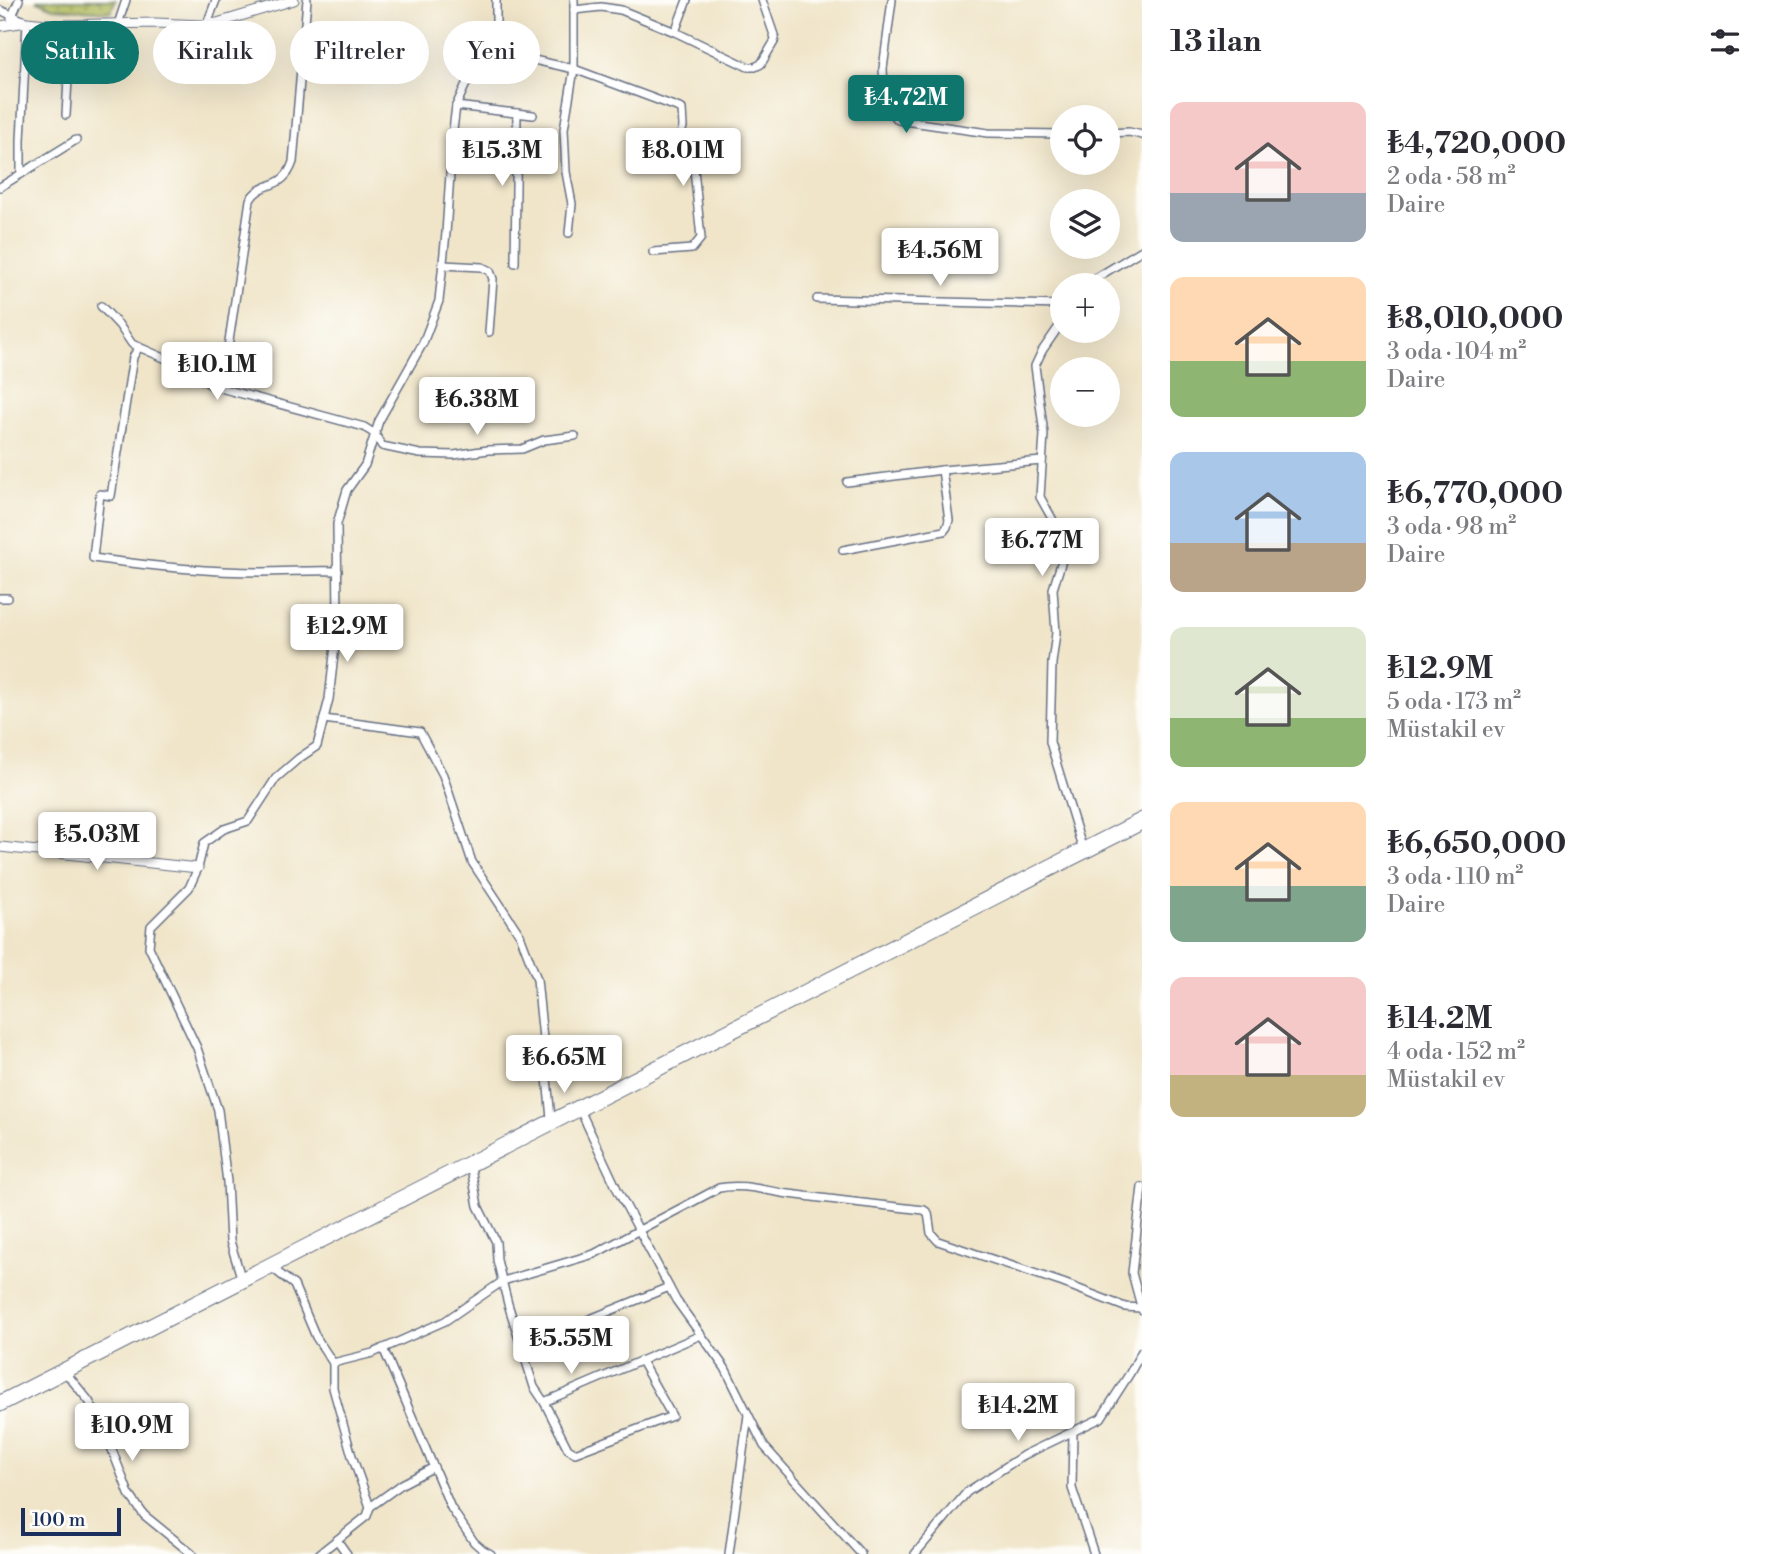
<!DOCTYPE html>
<html lang="tr">
<meta charset="utf-8">
<style>
:root{--surface:#fff;--page:#f7f7f7;--text:#2b2b33;--muted:#7c7c81;--accent:#0f766e}
body{margin:0;font-family:"Libre Bodoni",serif;background:var(--page);color:var(--text);height:100vh;display:flex;flex-direction:column;font-size:26px;white-space:nowrap}
*{box-sizing:border-box;margin:0}
p{font-size:23px;color:var(--muted)}
.icon{flex:none;width:38px;height:38px;fill:none;stroke:currentColor;stroke-width:2;stroke-linecap:round;stroke-linejoin:round}
.map{position:relative;flex:1;overflow:hidden}
.sheet{display:flex;flex-direction:column;background:var(--surface);width:630px}
.sheet>*{flex:none}
.guide{position:absolute;left:21px;top:21px;width:665px;height:63px;display:flex;gap:14px}
.controls{position:absolute;left:1050px;top:105px;display:grid;gap:14px}
.controls a{display:grid;place-items:center;width:70px;height:70px;border-radius:50%;background:var(--surface);box-shadow:0 7px 28px #0002;font-size:35px}
.scale{position:absolute;left:21px;bottom:18px;width:100px;box-sizing:border-box;padding-left:7px;border:4px solid #1b2f5e;border-top:0;font-size:19px;line-height:24px;white-space:nowrap;color:#1b2f5e;-webkit-text-stroke:5px #fdfcf7;paint-order:stroke}
.price{position:absolute;translate:-50% -60px;padding:0 16px;border-radius:7px;background:#fff;color:#222;font-size:23px;line-height:46px;filter:drop-shadow(0 2px 4px #0008)}
.price::after{content:'';position:absolute;left:50%;top:42px;width:21px;height:16px;margin-left:-10px;background:inherit;clip-path:polygon(0 0,100% 0,50% 100%)}
.price.current{background:var(--accent);color:#fff}
ul{padding:0;list-style:none}
li{display:flex;align-items:center;gap:21px;height:175px;padding:0 28px}
li span{display:grid;place-items:center;flex:none;width:196px;height:140px;border-radius:14px;color:#555}
li>.icon{margin-inline-start:auto}
span .icon{width:84px;height:84px;fill:#fffc;stroke-width:1}
li b{font-size:30px}
h2{display:flex;justify-content:space-between;align-items:center;height:84px;padding:0 28px;font-size:30px}
.tag{padding:0 24px;border-radius:32px;background:var(--surface);box-shadow:0 7px 28px #0002;font-size:24px;line-height:63px}
.tag.current{background:var(--accent);color:#fff}
main{display:flex;flex:1;min-height:0}
.map>svg:first-child{display:block}
</style>
<main>
<div class="map">
<svg width="1142" height="1554" viewBox="0 0 1142 1554">
<defs>
<pattern id="grass-dots" width="8" height="8" patternUnits="userSpaceOnUse" patternTransform="scale(1.75)"><rect width="8" height="8" fill="#b2bd5f"/><path d="M2 2h.1M6 6h.1" fill="none" stroke="#909a52" stroke-width="1.8" stroke-linecap="round"/></pattern>
</defs>
<rect width="100%" height="100%" fill="#fdfcf7"/>
<filter id="ink" filterUnits="userSpaceOnUse"><feTurbulence type="fractalNoise" baseFrequency=".0143" numOctaves="2"/><feDisplacementMap in="SourceGraphic" scale="14" xChannelSelector="R" yChannelSelector="G"/><feConvolveMatrix kernelMatrix="1 2 1 2 8 2 1 2 1" color-interpolation-filters="sRGB"/></filter>
<filter id="wash" filterUnits="userSpaceOnUse"><feTurbulence type="fractalNoise" baseFrequency=".00686" numOctaves="4" result="noise"/><feDisplacementMap in="SourceGraphic" scale="28" xChannelSelector="R" yChannelSelector="G"/><feGaussianBlur stdDeviation="1.57" result="paint"/><feColorMatrix in="noise" values="0 0 0 0 0 0 0 0 0 0 0 0 0 0 0 0 0 1.4 0 .05"/><feComposite in="paint" operator="in"/></filter>
<g filter="url(#wash)">
<rect width="100%" height="100%" fill="#f0e5c9"/>
<polygon fill="url(#grass-dots)" stroke="#66765e" stroke-width="2" points="36,0 115,0 111,12 53,8"/>
</g>
<g filter="url(#ink)">
<g fill="none" stroke-linecap="round" stroke-linejoin="round">
<g stroke="#666f83" stroke-width="10">
<g id="minor">
<polyline points="892,0 883,69 885,105 898,120 988,133 1062,134"/>
<polyline points="0,10 27,22 21,140 21,174"/>
<polyline points="574,10 601,7 621,10 675,32 748,67 755,67 761,64 774,42 775,38 762,0"/>
<polyline points="11,18 19,0"/>
<polyline points="118,24 126,0"/>
<polyline points="207,24 216,0"/>
<polyline points="675,32 687,0"/>
<polyline points="489,50 574,69 682,109 683,127 679,140 694,169 701,238 692,249 653,252"/>
<polyline points="456,106 533,115"/>
<polyline points="66,115 71,25"/>
<polyline points="1108,133 1129,132 1142,135"/>
<polyline points="0,187 76,140"/>
<polyline points="569,233 572,204 566,172 564,129 574,69 574,0"/>
<polyline points="515,263 517,113"/>
<polyline points="443,265 482,267 490,271 493,279 489,332"/>
<polyline points="1088,285 1091,281 1142,250"/>
<polyline points="817,299 1062,305"/>
<polyline points="101,306 119,325 132,344 171,361 213,386 364,427 375,434 382,446 420,454 454,455 488,450 522,449 544,440 575,436"/>
<polyline points="1062,322 1042,351 1035,366 1044,434 1040,497 1059,531 1065,551 1053,589 1056,633 1052,663 1050,742 1082,847"/>
<path d="M139 347 133 357 111 496 100 494 93 558C149 566 204 572 261 572 287 572 312 570 338 571"/>
<path d="M222 388 250 200C262 179 283 192 293 162L307 0"/>
<polyline points="847,482 942,470 1042,461"/>
<polyline points="843,550 944,531 947,527 949,520 942,470"/>
<polyline points="0,598 8,598"/>
<polyline points="324,719 420,732 443,775 472,862 520,935 537,979 551,1118"/>
<polyline points="581,1112 618,1191 676,1300 725,1368 764,1446 861,1554"/>
<polyline points="471,1168 478,1206 496,1242 497,1260 508,1304 534,1387 544,1402 701,1335"/>
<path d="M271 1267 294 1285 316 1337 333 1363 373 1353 445 1321 503 1281 594 1254 719 1188C742 1183 766 1191 789 1194 834 1200 879 1205 924 1210L928 1213 931 1233 938 1241 1063 1283 1125 1307 1141 1308"/>
<polyline points="241,1277 230,1241 227,1182 218,1110 197,1048 149,947 151,926 189,888 198,868 204,843 224,829 248,821 276,778 298,759 317,746 329,699 338,619 337,524 347,490 365,465 379,421 423,343 439,301 446,233 453,130 456,106 465,86 489,50 496,23 496,0"/>
<polyline points="1142,1310 1132,1273 1142,1187"/>
<polyline points="521,1347 669,1287"/>
<polyline points="383,1348 451,1508 474,1542 482,1549 491,1554"/>
<polyline points="66,1373 89,1401 106,1434 129,1494 144,1515 192,1554"/>
<polyline points="544,1402 568,1449 575,1453 672,1416 641,1361"/>
<polyline points="1073,1432 1072,1488 1094,1554"/>
<polyline points="370,1507 402,1484 434,1467"/>
<polyline points="337,1540 347,1554"/>
<polyline points="319,1554 367,1516 370,1507 352,1456 333,1388 333,1363"/>
<polyline points="729,1554 748,1415"/>
<polyline points="915,1554 967,1492 1024,1455 1101,1418 1130,1373 1142,1351"/>
</g>
</g>
<g stroke="#666f83" stroke-width="11">
<g id="tertiary">
<polyline points="0,26 27,22 56,25 156,23 202,25 217,23 294,0"/>
<polyline points="0,847 198,868"/>
<polyline points="0,1400 1142,817"/>
<polyline points="0,1407 1142,825"/>
</g>
</g>
<use href="#minor" stroke="#fff" stroke-width="7"/>
<use href="#tertiary" stroke="#fff" stroke-width="9"/>
</g>
</g>
</svg>
<div class="controls">
<a><svg class="icon" aria-label="locate" viewBox="0 0 24 24"><circle cx="12" cy="12" r="6"/><path d="M12 2v4M12 18v4M2 12h4M18 12h4"/></svg></a>
<a><svg class="icon" aria-label="layers" viewBox="0 0 24 24"><path d="M12 4l9 5-9 5-9-5zM3 14l9 5 9-5"/></svg></a>
<a>+</a>
<a>−</a>
</div>
<div class="scale">100 m</div>
<b class="price current" style="left:906px;top:135px">₺4.72M</b>
<b class="price" style="left:502px;top:188px">₺15.3M</b>
<b class="price" style="left:683px;top:188px">₺8.01M</b>
<b class="price" style="left:940px;top:288px">₺4.56M</b>
<b class="price" style="left:217px;top:402px">₺10.1M</b>
<b class="price" style="left:477px;top:437px">₺6.38M</b>
<b class="price" style="left:1042px;top:578px">₺6.77M</b>
<b class="price" style="left:347px;top:664px">₺12.9M</b>
<b class="price" style="left:97px;top:872px">₺5.03M</b>
<b class="price" style="left:564px;top:1095px">₺6.65M</b>
<b class="price" style="left:571px;top:1376px">₺5.55M</b>
<b class="price" style="left:1018px;top:1443px">₺14.2M</b>
<b class="price" style="left:132px;top:1463px">₺10.9M</b>
<div class="guide">
<a class="tag current">Satılık</a>
<a class="tag">Kiralık</a>
<a class="tag">Filtreler</a>
<a class="tag">Yeni</a>
</div>
</div>
<section class="sheet">
<h2>13 ilan<svg class="icon" aria-label="filters" viewBox="0 0 24 24"><path d="M4 7h16M4 17h16"/><circle cx="9" cy="7" r="2"/><circle cx="15" cy="17" r="2"/></svg></h2>
<ul>
<li><span style="background:linear-gradient(#f6c9c9 65%,#9aa5b1 0)"><svg class="icon" aria-label="home" viewBox="0 0 24 24"><path d="M3 11l9-7 9 7M6 9v11h12V9"/></svg></span><div><b>₺4,720,000</b><p>2 oda · 58 m²</p><p>Daire</p></div></li>
<li><span style="background:linear-gradient(#ffd9b3 60%,#8fb573 0)"><svg class="icon" aria-label="home" viewBox="0 0 24 24"><path d="M3 11l9-7 9 7M6 9v11h12V9"/></svg></span><div><b>₺8,010,000</b><p>3 oda · 104 m²</p><p>Daire</p></div></li>
<li><span style="background:linear-gradient(#a9c7e8 65%,#b9a48a 0)"><svg class="icon" aria-label="home" viewBox="0 0 24 24"><path d="M3 11l9-7 9 7M6 9v11h12V9"/></svg></span><div><b>₺6,770,000</b><p>3 oda · 98 m²</p><p>Daire</p></div></li>
<li><span style="background:linear-gradient(#dfe7d0 65%,#8fb573 0)"><svg class="icon" aria-label="home" viewBox="0 0 24 24"><path d="M3 11l9-7 9 7M6 9v11h12V9"/></svg></span><div><b>₺12.9M</b><p>5 oda · 173 m²</p><p>Müstakil ev</p></div></li>
<li><span style="background:linear-gradient(#ffd9b3 60%,#7fa58c 0)"><svg class="icon" aria-label="home" viewBox="0 0 24 24"><path d="M3 11l9-7 9 7M6 9v11h12V9"/></svg></span><div><b>₺6,650,000</b><p>3 oda · 110 m²</p><p>Daire</p></div></li>
<li><span style="background:linear-gradient(#f6c9c9 70%,#c2b280 0)"><svg class="icon" aria-label="home" viewBox="0 0 24 24"><path d="M3 11l9-7 9 7M6 9v11h12V9"/></svg></span><div><b>₺14.2M</b><p>4 oda · 152 m²</p><p>Müstakil ev</p></div></li>
</ul>
</section>
</main>
